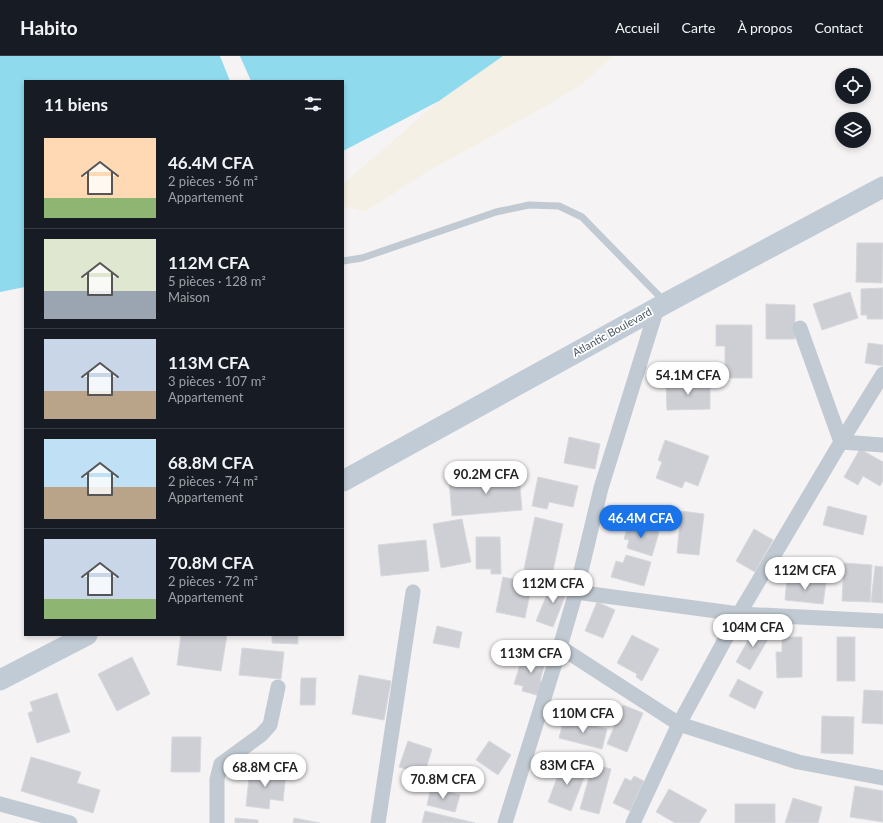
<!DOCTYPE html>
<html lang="fr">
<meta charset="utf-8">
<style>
:root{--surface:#171b24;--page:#242831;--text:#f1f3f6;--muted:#9ea1a6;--line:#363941;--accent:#1a73e8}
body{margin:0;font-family:Lato,sans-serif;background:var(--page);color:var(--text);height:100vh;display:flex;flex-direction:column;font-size:15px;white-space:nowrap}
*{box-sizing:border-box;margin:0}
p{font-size:13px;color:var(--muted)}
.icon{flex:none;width:22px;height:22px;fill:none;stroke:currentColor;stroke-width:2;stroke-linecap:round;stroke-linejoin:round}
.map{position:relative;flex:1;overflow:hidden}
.side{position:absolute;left:24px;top:24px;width:320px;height:556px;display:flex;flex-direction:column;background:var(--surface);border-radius:0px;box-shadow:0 2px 6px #0003}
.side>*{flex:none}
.controls{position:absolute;left:835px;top:12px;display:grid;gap:8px}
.controls a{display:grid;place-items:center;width:36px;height:36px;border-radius:50%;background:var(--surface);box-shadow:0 2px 6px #0003;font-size:20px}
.price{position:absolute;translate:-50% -34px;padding:0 9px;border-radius:14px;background:#fff;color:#222;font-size:13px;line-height:26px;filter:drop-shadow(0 1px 2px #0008)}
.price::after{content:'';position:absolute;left:50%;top:24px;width:12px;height:9px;margin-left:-6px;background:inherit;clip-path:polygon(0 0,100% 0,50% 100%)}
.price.current{background:var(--accent);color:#fff}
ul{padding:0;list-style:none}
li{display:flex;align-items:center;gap:12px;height:100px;padding:0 20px}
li+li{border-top:1px solid var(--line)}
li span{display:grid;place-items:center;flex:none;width:112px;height:80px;border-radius:0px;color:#555}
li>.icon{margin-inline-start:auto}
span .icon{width:48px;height:48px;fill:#fffc;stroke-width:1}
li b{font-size:17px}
h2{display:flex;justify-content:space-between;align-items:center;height:48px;padding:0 20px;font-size:17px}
header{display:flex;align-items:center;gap:24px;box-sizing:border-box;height:56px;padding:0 20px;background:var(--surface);border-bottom:1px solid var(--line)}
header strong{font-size:19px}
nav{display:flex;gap:22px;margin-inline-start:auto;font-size:14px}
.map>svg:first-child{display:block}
</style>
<header>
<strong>Habito</strong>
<nav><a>Accueil</a><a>Carte</a><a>À propos</a><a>Contact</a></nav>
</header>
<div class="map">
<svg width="883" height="767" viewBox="0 0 883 767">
<rect width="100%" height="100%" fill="#f5f3f3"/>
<polygon fill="#f5f0e5" points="503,0 613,0 581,29 530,59 428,115 365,156 343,150 343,128 439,45"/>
<polygon fill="#90daee" points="0,0 503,0 439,45 343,95 343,25 25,25 25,231 0,236"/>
<polygon fill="#f5f3f3" points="220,0 240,0 251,25 230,25"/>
<g fill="#cdcfd5" stroke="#d7d9de">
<polygon points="857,187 883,187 882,227 856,226"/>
<polygon points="883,232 883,263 867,263 867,259 861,259 861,233"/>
<polygon points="850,236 858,262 822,274 813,248"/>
<polygon points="766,248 795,249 795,283 766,283"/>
<polygon points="716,269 752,269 752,322 725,322 725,290 716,290"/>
<polygon points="868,287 883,289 883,310 865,307"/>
<polygon points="710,327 710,353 667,354 666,328"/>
<polygon points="569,381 600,388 595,413 564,407"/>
<polygon points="665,384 709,400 698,430 685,425 682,432 656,422 662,406 658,404"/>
<polygon points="860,393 883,406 883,425 880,430 863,420 858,429 844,421"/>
<polygon points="519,418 522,454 452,460 449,424"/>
<polygon points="538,421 578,430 573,451 549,446 547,453 532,450"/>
<polygon points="828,450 867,460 863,479 823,469"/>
<polygon points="681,455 704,458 699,499 677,497"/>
<polygon points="535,461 563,468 552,519 524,513"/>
<polygon points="462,463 471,506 441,512 433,468"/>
<polygon points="629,466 659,476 652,500 627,492 629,484 624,483"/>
<polygon points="754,473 773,484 755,516 736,505"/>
<polygon points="476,481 500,481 501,518 491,518 491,513 476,513"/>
<polygon points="426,484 429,515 381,520 378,489"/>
<polygon points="626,499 651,506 644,530 611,521 616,505 623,507"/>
<polygon points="844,507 872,509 870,546 842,545"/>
<polygon points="875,510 883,511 883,547 871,546"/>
<polygon points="503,521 532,527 525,562 496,556"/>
<polygon points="787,522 826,526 823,548 785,544"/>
<polygon points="553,524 569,530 553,571 536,565"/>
<polygon points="597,546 615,554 603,582 585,575"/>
<polygon points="437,570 462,576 459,592 433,587"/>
<polygon points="756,570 771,578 750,614 736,606"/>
<polygon points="181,579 227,579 221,615 177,609"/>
<polygon points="272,579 298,579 298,588 272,587"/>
<polygon points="632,579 659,593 642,625 636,621 637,618 617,607"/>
<polygon points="782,581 802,581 802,621 777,622 776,596 782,596"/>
<rect x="837" y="581" width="18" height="44"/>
<polygon points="242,592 284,596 281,623 239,619"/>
<polygon points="524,596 546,603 540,625 544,626 540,640 522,635 523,630 514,628"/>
<polygon points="132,601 150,638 117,655 98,618"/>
<polygon points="359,619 391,625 384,664 352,658"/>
<polygon points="301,622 316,622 315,649 300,649"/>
<polygon points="738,623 763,636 755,653 729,640"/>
<polygon points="864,634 883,635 883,668 862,667"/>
<polygon points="57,637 70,676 37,687 28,657 33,655 30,646"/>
<polygon points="623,649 643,657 627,696 607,688"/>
<polygon points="822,660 854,661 853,698 821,697"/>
<polygon points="564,663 607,673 602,693 559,682"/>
<polygon points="172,681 201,681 200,716 171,716"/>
<polygon points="408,685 432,693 424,719 399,711"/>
<polygon points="489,685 511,699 498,719 476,704"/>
<polygon points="31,701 81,716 77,727 100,734 93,757 21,735"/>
<polygon points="563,706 587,714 571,755 548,746"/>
<polygon points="593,708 611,713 599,758 580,753"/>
<polygon points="250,713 286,717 283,745 270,743 269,753 246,750"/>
<polygon points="634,720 644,725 630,755 613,747 625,722 631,725"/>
<polygon points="855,730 883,735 883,766 850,761"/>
<polygon points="431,731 460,739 455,756 427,749"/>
<polygon points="669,733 707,754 699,767 675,767 656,756"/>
<polygon points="793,742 822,751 818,767 785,767"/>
<rect x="735" y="748" width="40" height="19"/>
<polygon points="425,755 475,767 422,767"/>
<polygon points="235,762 258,764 258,767 235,767"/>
<polygon points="294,762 320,767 293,767"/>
</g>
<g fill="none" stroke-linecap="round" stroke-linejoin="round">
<polyline stroke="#c1cad2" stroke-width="7" points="343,205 362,202 496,156 529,149 559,150 582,161 664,245"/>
<g stroke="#c1cad2" stroke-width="15">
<polyline points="800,272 841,386 883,389"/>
<polyline points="576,536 739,558 883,565"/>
<polyline points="560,591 679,668 798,706 883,722"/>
<polyline points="0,748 70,767"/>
<polyline points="217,767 217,723 221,708 261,679 270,669 278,631"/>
<polyline points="378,767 413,536"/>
<polyline points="505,767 560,591 576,536 601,432 657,252"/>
<polyline points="633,767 679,668 739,558 841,386 883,318"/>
</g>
<g stroke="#c1cbd6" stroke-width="21">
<polyline points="343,425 666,247 883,131"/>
<polyline points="0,624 87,579"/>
</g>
</g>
<g text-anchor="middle" stroke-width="3.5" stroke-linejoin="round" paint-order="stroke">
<g font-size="11" fill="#4a5661" stroke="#fff">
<text transform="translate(612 276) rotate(-29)" y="4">Atlantic Boulevard</text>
</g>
</g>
</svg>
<div class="controls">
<a><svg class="icon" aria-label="locate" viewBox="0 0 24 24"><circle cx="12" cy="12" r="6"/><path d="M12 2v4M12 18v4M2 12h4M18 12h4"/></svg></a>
<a><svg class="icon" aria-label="layers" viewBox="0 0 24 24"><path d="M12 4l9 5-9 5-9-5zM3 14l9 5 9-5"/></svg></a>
</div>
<b class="price" style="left:688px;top:340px">54.1M CFA</b>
<b class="price" style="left:486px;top:439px">90.2M CFA</b>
<b class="price current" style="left:641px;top:483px">46.4M CFA</b>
<b class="price" style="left:805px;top:535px">112M CFA</b>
<b class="price" style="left:553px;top:548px">112M CFA</b>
<b class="price" style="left:753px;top:592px">104M CFA</b>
<b class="price" style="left:531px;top:618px">113M CFA</b>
<b class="price" style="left:583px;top:678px">110M CFA</b>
<b class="price" style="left:567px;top:730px">83M CFA</b>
<b class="price" style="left:265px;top:732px">68.8M CFA</b>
<b class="price" style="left:443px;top:744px">70.8M CFA</b>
<section class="side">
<h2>11 biens<svg class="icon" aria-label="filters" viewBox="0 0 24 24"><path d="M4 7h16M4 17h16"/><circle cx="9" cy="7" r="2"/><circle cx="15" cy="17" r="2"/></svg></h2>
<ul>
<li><span style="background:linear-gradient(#ffd9b3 75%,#8fb573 0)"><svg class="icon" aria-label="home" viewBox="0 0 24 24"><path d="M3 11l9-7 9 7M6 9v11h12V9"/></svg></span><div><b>46.4M CFA</b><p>2 pièces · 56 m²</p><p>Appartement</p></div></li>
<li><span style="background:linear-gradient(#dfe7d0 65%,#9aa5b1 0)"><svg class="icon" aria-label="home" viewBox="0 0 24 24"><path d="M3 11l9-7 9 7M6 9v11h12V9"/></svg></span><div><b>112M CFA</b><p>5 pièces · 128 m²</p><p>Maison</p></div></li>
<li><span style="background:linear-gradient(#c9d6e8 65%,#b9a48a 0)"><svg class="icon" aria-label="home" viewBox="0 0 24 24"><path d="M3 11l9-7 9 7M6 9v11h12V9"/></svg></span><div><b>113M CFA</b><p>3 pièces · 107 m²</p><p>Appartement</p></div></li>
<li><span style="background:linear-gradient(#bfe0f5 60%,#b9a48a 0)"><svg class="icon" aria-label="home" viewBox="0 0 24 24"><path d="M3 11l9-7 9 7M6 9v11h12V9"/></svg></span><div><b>68.8M CFA</b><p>2 pièces · 74 m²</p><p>Appartement</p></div></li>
<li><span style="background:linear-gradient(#c9d6e8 75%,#8fb573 0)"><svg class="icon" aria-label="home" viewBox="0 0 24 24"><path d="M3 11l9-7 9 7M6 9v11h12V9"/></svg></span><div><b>70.8M CFA</b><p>2 pièces · 72 m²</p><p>Appartement</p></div></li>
</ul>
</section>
</div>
